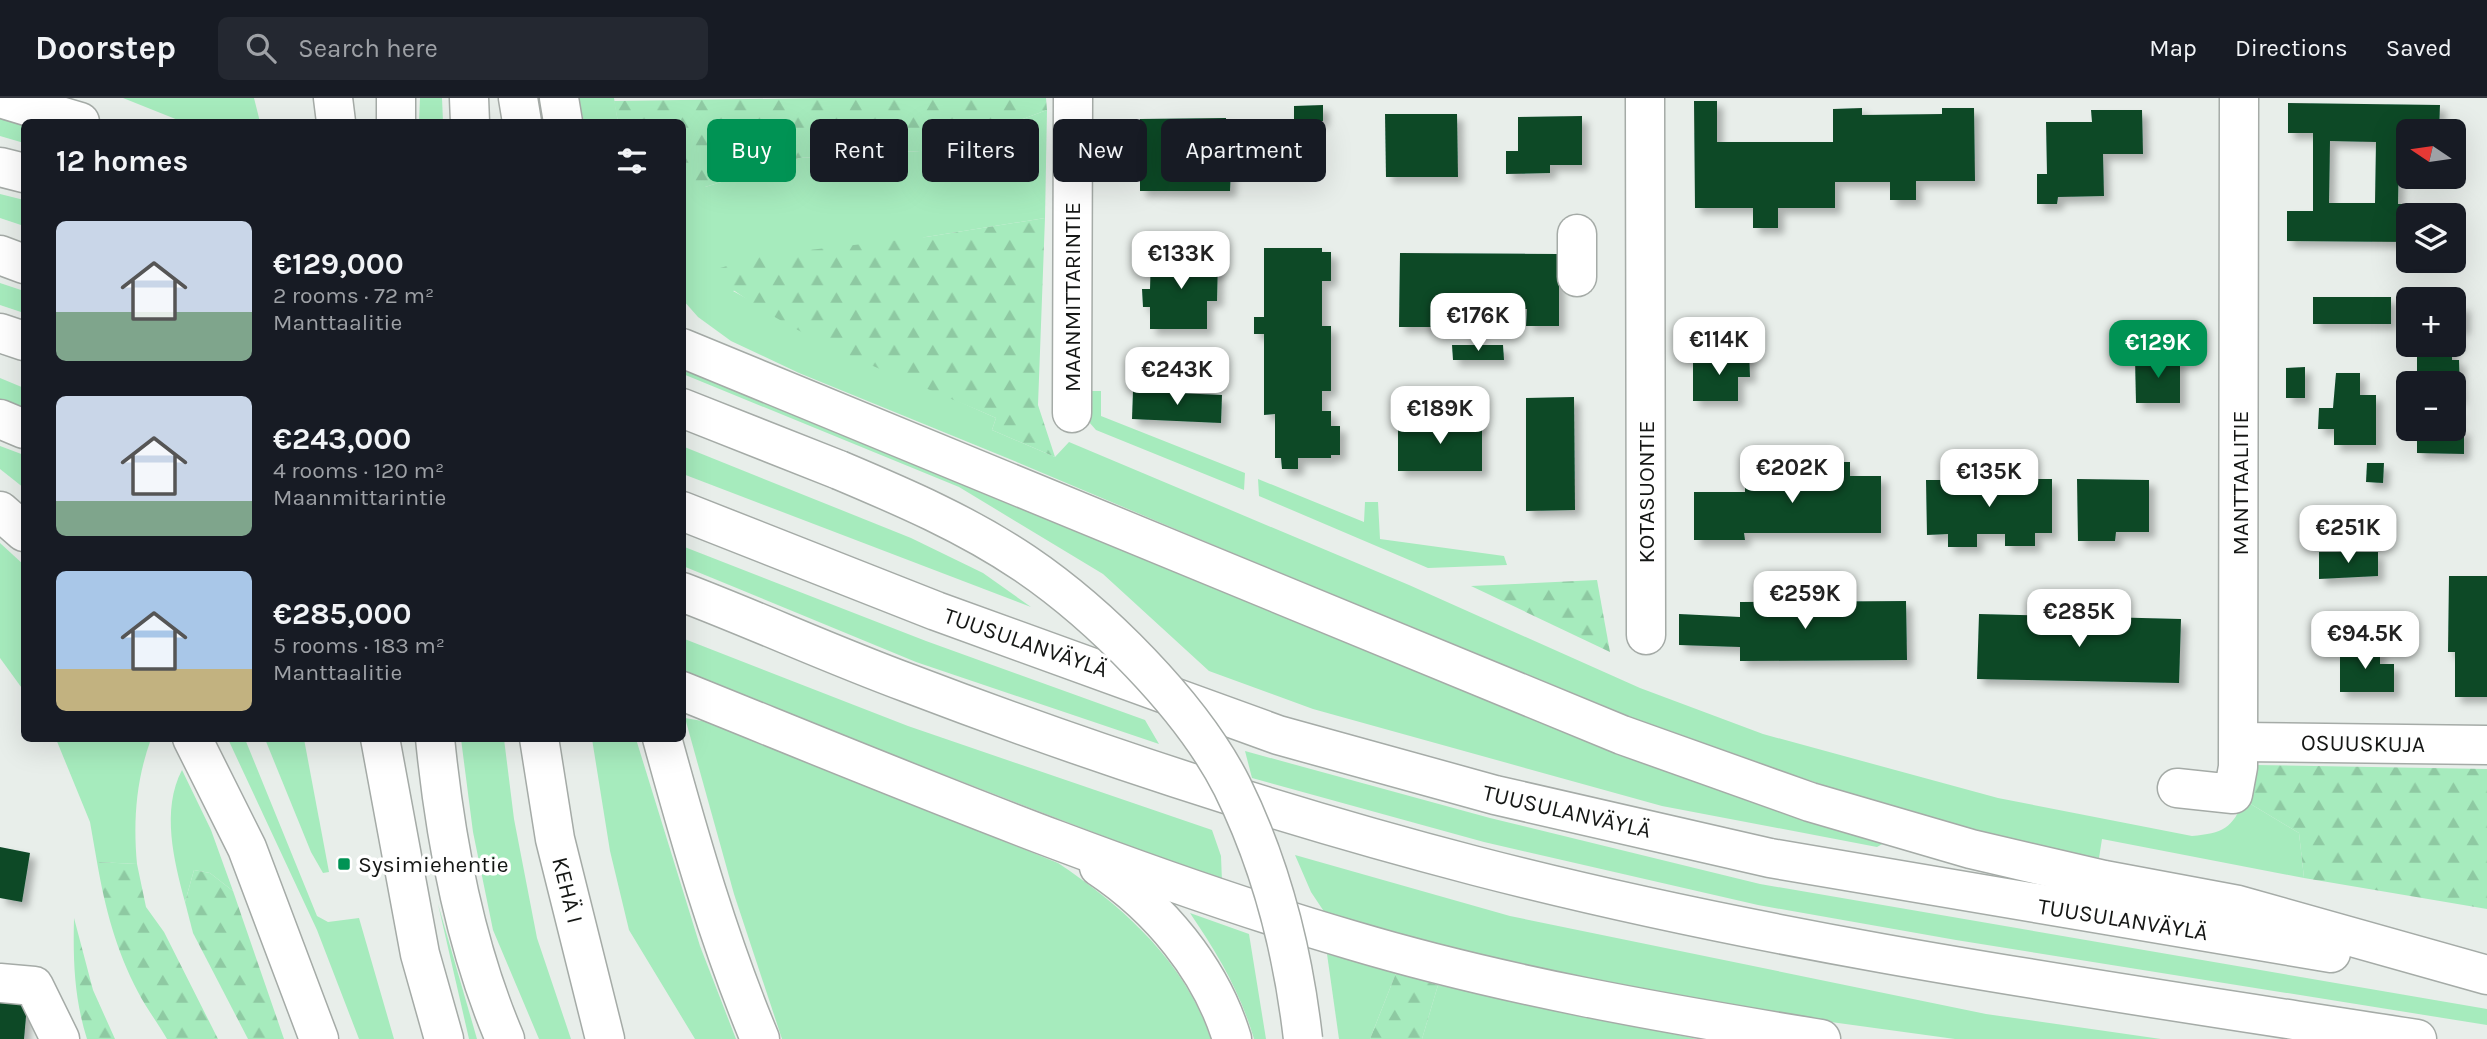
<!DOCTYPE html>
<meta charset="utf-8">
<style>
:root{--surface:#171b24;--page:#242831;--text:#f1f3f6;--muted:#9ea1a6;--line:#363941;--accent:#009354}
body{margin:0;font-family:Karla,sans-serif;background:var(--page);color:var(--text);height:100vh;display:flex;flex-direction:column;font-size:26px;white-space:nowrap}
*{box-sizing:border-box;margin:0}
p{font-size:23px;color:var(--muted)}
.icon{flex:none;width:38px;height:38px;fill:none;stroke:currentColor;stroke-width:2;stroke-linecap:round;stroke-linejoin:round}
.map{position:relative;flex:1;overflow:hidden}
.side{position:absolute;left:21px;top:21px;width:665px;height:623px;display:flex;flex-direction:column;background:var(--surface);border-radius:10px;box-shadow:0 7px 28px #0002}
.side>*{flex:none}
.guide{position:absolute;left:707px;top:21px;width:665px;height:63px;display:flex;gap:14px}
.needle{width:46px;rotate:283deg}
.controls{position:absolute;left:2396px;top:21px;display:grid;gap:14px}
.controls a{display:grid;place-items:center;width:70px;height:70px;border-radius:10px;background:var(--surface);box-shadow:0 7px 28px #0002;font-size:35px}
.price{position:absolute;translate:-50% -60px;padding:0 16px;border-radius:14px;background:#fff;color:#222;font-size:23px;line-height:46px;filter:drop-shadow(0 2px 4px #0008)}
.price::after{content:'';position:absolute;left:50%;top:42px;width:21px;height:16px;margin-left:-10px;background:inherit;clip-path:polygon(0 0,100% 0,50% 100%)}
.price.current{background:var(--accent);color:#fff}
ul{padding:0;list-style:none}
li{display:flex;align-items:center;gap:21px;height:175px;padding:0 35px}
li span{display:grid;place-items:center;flex:none;width:196px;height:140px;border-radius:10px;color:#555}
li>.icon{margin-inline-start:auto}
span .icon{width:84px;height:84px;fill:#fffc;stroke-width:1}
li b{font-size:30px}
h2{display:flex;justify-content:space-between;align-items:center;height:84px;padding:0 35px;font-size:30px}
.tag{padding:0 24px;border-radius:10px;background:var(--surface);box-shadow:0 7px 28px #0002;font-size:24px;line-height:63px}
.tag.current{background:var(--accent);color:#fff}
header{display:flex;align-items:center;gap:42px;box-sizing:border-box;height:98px;padding:0 35px;background:var(--surface);border-bottom:2px solid var(--line)}
header strong{font-size:33px}
nav{display:flex;gap:38px;margin-inline-start:auto;font-size:24px}
.search{width:490px;height:63px;background:var(--page);display:flex;align-items:center;gap:18px;box-sizing:border-box;padding:0 24px;border-radius:10px;color:var(--muted);font-size:26px}
.map>svg:first-child{display:block}
</style>
<header>
<strong>Doorstep</strong>
<div class="search"><svg class="icon" aria-label="search" viewBox="0 0 24 24"><circle cx="10" cy="10" r="6"/><path d="M15 15l6 6"/></svg>Search here</div>
<nav><a>Map</a><a>Directions</a><a>Saved</a></nav>
</header>
<div class="map">
<svg width="2487" height="941" viewBox="0 0 2487 941">
<defs>
<pattern id="forest-firs" width="22" height="20" patternUnits="userSpaceOnUse" patternTransform="scale(1.75)"><rect width="22" height="20" fill="#a6ebbd"/><path d="M5 1l3.5 6h-7zM16 11l3.5 6h-7z" fill="#8ec9a2"/></pattern>
<filter id="shadow"><feDropShadow dx="6" dy="6" stdDeviation="3.5" flood-color="#0004"/></filter>
</defs>
<rect width="100%" height="100%" fill="#e8eeea"/>
<g fill="#a6ebbd">
<polygon points="123,0 254,0 260,24 183,24"/>
<polygon points="420,0 442,0 443,24 419,24"/>
<polygon points="578,0 614,0 618,24 584,24"/>
<path d="M1047 12 1045 120 926 139 733 193 830 246 996 320 992 332 1055 359 1069 344 1409 487 1640 590 1763 636 1998 700 2192 738C2223 735 2232 731 2244 702L2299 735 2304 780 2102 741 2099 760 1993 739 1889 709 1625 621 1012 362 799 275 731 243 698 219 683 202V89H705L799 60 938 52Z"/>
<polygon points="0,15 24,24 24,45 0,38"/>
<polygon points="0,96 24,102 24,128 0,120"/>
<polygon points="0,185 24,193 24,215 0,207"/>
<polygon points="682,269 1613,654 1886,744 1877,749 1662,708 1313,611 1209,573 1103,476 959,389 683,276"/>
<polygon points="0,280 24,290 24,317 0,307"/>
<polygon points="1090,293 1101,293 1101,318 1245,375 1244,392 1096,332 1089,324"/>
<polygon points="0,348 24,357 24,390 0,371"/>
<polygon points="682,348 911,440 983,475 1031,509 683,376"/>
<polygon points="1258,381 1364,424 1365,404 1378,404 1380,441 1504,458 1507,467 1428,470 1259,398"/>
<polygon points="0,445 24,467 24,593 0,560"/>
<polygon points="682,448 926,543 1145,622 1159,646 916,564 683,468"/>
<polygon points="682,540 908,628 1212,732 1221,758 1222,784 683,576"/>
<path d="M685 620 708 624 1058 765C1124 809 1185 864 1211 941H782L734 796Z"/>
<path d="M56 641H151C136 682 133 723 137 766L97 764 90 724Z"/>
<polygon points="228,641 245,641 317,818 328,824 359,820 394,941 359,941 317,832"/>
<polygon points="265,641 304,641 329,774 323,775 311,754"/>
<polygon points="461,641 504,641 514,721 537,840 571,941 539,941 493,832 473,734"/>
<polygon points="592,641 636,641 700,848 736,941 695,941 629,832 610,753"/>
<polygon points="1245,653 1490,720 1760,786 2487,911 2487,927 1956,842 1758,807 1484,744 1252,680"/>
<path d="M182 672 211 732 233 793 210 775 194 772 185 804C174 763 161 712 182 672Z"/>
<polygon points="1295,757 1510,818 1986,916 2161,941 1955,941 1809,921 1678,900 1526,869 1327,818 1311,794"/>
<polygon points="438,806 477,941 469,941"/>
<path d="M1190 815 1249 836 1266 941H1254C1240 893 1217 855 1190 815Z"/>
<polygon points="1327,856 1396,875 1370,941 1339,941"/>
<polygon points="1438,887 1697,941 1422,941"/>
</g>
<g fill="url(#forest-firs)">
<polygon points="823,0 1046,0 1047,12 938,52 799,60 705,89 683,89 682,24 618,24 614,3"/>
<path d="M1045 120 1038 307 1055 359 992 332 996 320C903 279 786 240 710 173L764 157 926 139Z"/>
<polygon points="1597,482 1610,554 1471,488"/>
<polygon points="2256,667 2487,671 2487,811 2304,780 2299,735 2244,702"/>
<path d="M97 764 137 766 146 809 164 834 218 941H167C158 925 146 910 138 894 116 852 105 810 97 764Z"/>
<polygon points="194,772 210,775 233,793 284,941 248,941 193,835 185,804"/>
<path d="M74 820 93 892 115 941H87C74 900 73 862 74 820Z"/>
<polygon points="1396,875 1438,887 1422,941 1370,941"/>
</g>
<g fill="#0a4828" fill-rule="evenodd" filter="url(#shadow)">
<polygon points="1694,3 1717,3 1717,44 1833,44 1833,11 1862,10 1862,17 1942,16 1942,10 1974,10 1975,83 1916,83 1916,102 1890,102 1890,84 1835,84 1835,110 1778,110 1778,130 1753,130 1753,110 1695,110"/>
<path d="M2288 5 2440 7 2439 33H2408V44H2399L2398 106H2439V117H2408V144L2287 143V113H2313V35H2288ZM2330 43 2376 44 2375 105H2329Z"/>
<polygon points="1323,7 1323,23 1294,24 1294,8"/>
<polygon points="2091,12 2142,12 2143,56 2103,56 2104,98 2058,99 2057,106 2037,106 2037,76 2047,76 2046,24 2092,24"/>
<polygon points="1385,16 1457,16 1458,79 1386,79"/>
<polygon points="1582,18 1582,67 1550,67 1550,75 1506,76 1506,53 1518,53 1518,19"/>
<polygon points="1226,20 1225,69 1231,69 1230,93 1140,93 1140,21"/>
<polygon points="1264,150 1322,150 1322,154 1331,154 1331,183 1322,183 1322,228 1331,228 1331,293 1322,293 1322,313 1331,313 1331,328 1340,328 1340,357 1331,357 1331,360 1298,360 1298,371 1282,371 1281,360 1275,360 1275,316 1264,317 1264,236 1254,236 1254,219 1264,219"/>
<polygon points="1400,155 1559,156 1559,228 1526,228 1527,211 1431,211 1431,229 1399,229"/>
<polygon points="1151,157 1218,158 1217,203 1207,203 1207,231 1150,231 1150,209 1143,209 1142,191 1150,191"/>
<rect x="2313" y="199" width="78" height="27"/>
<polygon points="2454,207 2464,207 2464,231 2457,230 2459,249 2452,249 2452,262 2459,262 2460,300 2454,300 2454,285 2417,285 2417,247 2454,247"/>
<polygon points="1452,247 1503,247 1504,262 1453,262"/>
<polygon points="1749,253 1750,279 1738,279 1738,303 1693,303 1693,259 1737,259 1737,254"/>
<polygon points="2135,260 2180,260 2180,305 2136,305"/>
<polygon points="2305,269 2305,300 2286,300 2286,270"/>
<polygon points="2336,275 2360,275 2360,297 2376,297 2376,347 2334,347 2334,331 2318,331 2319,310 2333,310"/>
<polygon points="1133,293 1222,297 1221,325 1132,321"/>
<polygon points="1574,299 1575,412 1526,413 1526,300"/>
<polygon points="2454,313 2457,313 2456,331 2464,331 2464,356 2417,355 2417,331 2454,331"/>
<rect x="1398" y="324" width="84" height="49"/>
<polygon points="1761,364 1776,364 1777,378 1802,378 1802,364 1818,364 1818,378 1834,378 1834,364 1850,364 1850,378 1881,378 1881,435 1744,435 1745,442 1694,442 1694,394 1745,394 1745,378 1761,378"/>
<polygon points="2367,365 2384,365 2383,385 2366,384"/>
<polygon points="2028,376 2028,381 2052,381 2052,435 2035,435 2035,448 2005,448 2005,436 1977,436 1977,449 1948,449 1948,436 1927,437 1926,382 1957,382 1957,377 1979,377 1978,381 2007,381 2007,377"/>
<polygon points="2077,381 2149,382 2149,434 2116,434 2115,443 2078,443"/>
<polygon points="2319,454 2378,454 2378,478 2319,481"/>
<polygon points="2449,478 2487,478 2487,599 2455,599 2455,554 2448,554"/>
<polygon points="1906,503 1907,562 1740,563 1740,549 1679,547 1679,516 1740,519 1740,504"/>
<polygon points="1979,516 2181,521 2179,585 1977,581"/>
<polygon points="2340,550 2380,550 2380,566 2394,566 2394,594 2340,594"/>
<polygon points="0,749 30,755 22,804 0,800"/>
<polygon points="0,893 28,896 24,941 0,941"/>
</g>
<g fill="none" stroke-linecap="round" stroke-linejoin="round">
<g stroke="#a5aba7" stroke-width="41">
<g id="minor">
<polyline points="1645,0 1646,537"/>
<polyline points="1577,179 1577,136"/>
<polyline points="1072,315 1073,0"/>
<polyline points="2239,644 2487,647"/>
<polyline points="2177,690 2233,696 2238,669 2239,0"/>
<polyline points="0,885 34,888 60,941"/>
</g>
</g>
<g stroke="#a5aba7" stroke-width="41">
<g id="highway">
<polyline points="0,0 80,24"/>
<polyline points="333,0 336,24"/>
<polyline points="396,0 396,24"/>
<polyline points="469,0 470,24"/>
<polyline points="518,0 522,24"/>
<polyline points="559,0 563,24"/>
<polyline points="0,69 24,75"/>
<polyline points="0,157 24,166"/>
<polyline points="0,235 24,243"/>
<polyline points="682,250 1622,637 1810,704 1971,751 2104,782 2238,807 2487,877"/>
<polyline points="682,310 839,372"/>
<polyline points="0,321 24,331"/>
<polyline points="0,413 24,434"/>
<polyline points="682,413 936,513 1278,637 1495,697 1770,760 2331,855"/>
<path d="M682 494C758 523 832 557 908 585 1094 656 1284 718 1476 768 1784 848 2102 892 2417 941"/>
<path d="M682 593C903 682 1123 775 1351 842 1505 888 1662 915 1821 941"/>
<polyline points="192,640 247,750 319,941"/>
<polyline points="380,640 420,856 444,941"/>
<path d="M435 640C445 741 465 848 505 941"/>
<polyline points="539,640 555,741 605,941"/>
<path d="M662 640C690 742 719 843 760 941"/>
<path d="M1099 769C1159 809 1211 871 1232 941"/>
</g>
</g>
<use href="#minor" stroke="#fff" stroke-width="38"/>
<use href="#highway" stroke="#fff" stroke-width="38"/>
<g stroke="#a5aba7" stroke-width="41" stroke-linecap="butt">
<path id="highway-bridge" d="M839 372C903 399 966 426 1024 465 1098 515 1191 607 1232 688 1271 767 1293 853 1303 941"/>
</g>
<use href="#highway-bridge" stroke="#fff" stroke-width="38"/>
</g>
<rect fill="#009354" stroke="#fff" stroke-width="2.5" x="337" y="759" width="14" height="14" rx="3.5"/>
<g text-anchor="middle" stroke-width="7" stroke-linejoin="round" paint-order="stroke">
<g font-size="23" fill="#151715" stroke="#fff">
<text transform="translate(1072 199) rotate(-90)" y="8">MAANMITTARINTIE</text>
<text transform="translate(2240 385) rotate(-90)" y="8">MANTTAALITIE</text>
<text transform="translate(1646 394) rotate(-90)" y="8">KOTASUONTIE</text>
<text transform="translate(1026 544) rotate(19)" y="8">TUUSULANVÄYLÄ</text>
<text transform="translate(2363 645) rotate(1)" y="8">OSUUSKUJA</text>
<text transform="translate(1567 713) rotate(13)" y="8">TUUSULANVÄYLÄ</text>
<text transform="translate(568 792) rotate(76)" y="8">KEHÄ I</text>
<text transform="translate(2123 821) rotate(9)" y="8">TUUSULANVÄYLÄ</text>
</g>
<g font-size="23" fill="#151715" stroke="#fff" text-anchor="start">
<text x="358" y="774">Sysimiehentie</text>
</g>
</g>
</svg>
<div class="controls">
<a><svg class="needle" viewBox="-14 -14 28 28"><path d="M0-13l5 13h-10z" fill="#e53935"/><path d="M0 13l5-13h-10z" fill="#9ea1a6"/></svg></a>
<a><svg class="icon" aria-label="layers" viewBox="0 0 24 24"><path d="M12 4l9 5-9 5-9-5zM3 14l9 5 9-5"/></svg></a>
<a>+</a>
<a>−</a>
</div>
<b class="price" style="left:1181px;top:193px">€133K</b>
<b class="price" style="left:1478px;top:255px">€176K</b>
<b class="price" style="left:1719px;top:279px">€114K</b>
<b class="price current" style="left:2158px;top:282px">€129K</b>
<b class="price" style="left:1177px;top:309px">€243K</b>
<b class="price" style="left:1440px;top:348px">€189K</b>
<b class="price" style="left:1792px;top:407px">€202K</b>
<b class="price" style="left:1989px;top:411px">€135K</b>
<b class="price" style="left:2348px;top:467px">€251K</b>
<b class="price" style="left:1805px;top:533px">€259K</b>
<b class="price" style="left:2079px;top:551px">€285K</b>
<b class="price" style="left:2365px;top:573px">€94.5K</b>
<div class="guide">
<a class="tag current">Buy</a>
<a class="tag">Rent</a>
<a class="tag">Filters</a>
<a class="tag">New</a>
<a class="tag">Apartment</a>
</div>
<section class="side">
<h2>12 homes<svg class="icon" aria-label="filters" viewBox="0 0 24 24"><path d="M4 7h16M4 17h16"/><circle cx="9" cy="7" r="2"/><circle cx="15" cy="17" r="2"/></svg></h2>
<ul>
<li><span style="background:linear-gradient(#c9d6e8 65%,#7fa58c 0)"><svg class="icon" aria-label="home" viewBox="0 0 24 24"><path d="M3 11l9-7 9 7M6 9v11h12V9"/></svg></span><div><b>€129,000</b><p>2 rooms · 72 m²</p><p>Manttaalitie</p></div></li>
<li><span style="background:linear-gradient(#c9d6e8 75%,#7fa58c 0)"><svg class="icon" aria-label="home" viewBox="0 0 24 24"><path d="M3 11l9-7 9 7M6 9v11h12V9"/></svg></span><div><b>€243,000</b><p>4 rooms · 120 m²</p><p>Maanmittarintie</p></div></li>
<li><span style="background:linear-gradient(#a9c7e8 70%,#c2b280 0)"><svg class="icon" aria-label="home" viewBox="0 0 24 24"><path d="M3 11l9-7 9 7M6 9v11h12V9"/></svg></span><div><b>€285,000</b><p>5 rooms · 183 m²</p><p>Manttaalitie</p></div></li>
</ul>
</section>
</div>
